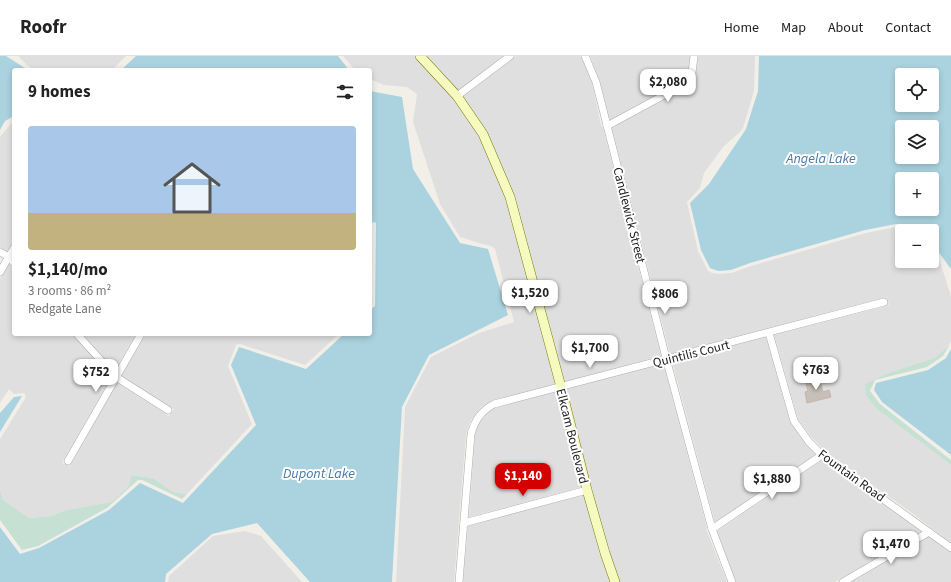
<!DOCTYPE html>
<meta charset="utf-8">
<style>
:root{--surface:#fff;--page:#f2f2f2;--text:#222;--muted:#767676;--line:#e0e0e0;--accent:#d40000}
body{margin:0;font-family:"Source Sans 3",sans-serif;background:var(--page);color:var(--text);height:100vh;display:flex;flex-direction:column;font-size:15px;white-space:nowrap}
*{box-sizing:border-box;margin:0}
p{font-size:13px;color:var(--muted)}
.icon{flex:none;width:22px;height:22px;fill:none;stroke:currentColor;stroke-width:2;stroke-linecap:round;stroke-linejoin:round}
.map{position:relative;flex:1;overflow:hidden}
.details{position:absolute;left:12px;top:12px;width:360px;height:268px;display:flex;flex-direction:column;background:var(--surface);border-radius:4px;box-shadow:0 2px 6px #0003}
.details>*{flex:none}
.tools{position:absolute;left:895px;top:12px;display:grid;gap:8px}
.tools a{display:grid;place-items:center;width:44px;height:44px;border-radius:4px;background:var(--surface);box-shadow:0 2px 6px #0003;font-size:20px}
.price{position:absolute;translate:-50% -34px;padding:0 9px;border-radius:8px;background:#fff;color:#222;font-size:13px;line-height:26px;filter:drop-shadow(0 1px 2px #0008)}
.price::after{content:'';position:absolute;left:50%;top:24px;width:12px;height:9px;margin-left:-6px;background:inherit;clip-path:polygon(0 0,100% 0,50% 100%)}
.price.active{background:var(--accent);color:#fff}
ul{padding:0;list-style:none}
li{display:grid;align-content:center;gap:8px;height:212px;padding:0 16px}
li span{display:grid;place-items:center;height:124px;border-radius:4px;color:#555}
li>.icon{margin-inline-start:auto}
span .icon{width:72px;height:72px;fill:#fffc;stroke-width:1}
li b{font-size:17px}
h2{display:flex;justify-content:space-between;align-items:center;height:48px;padding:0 16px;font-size:17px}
header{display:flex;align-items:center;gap:24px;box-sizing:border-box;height:56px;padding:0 20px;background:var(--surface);border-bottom:1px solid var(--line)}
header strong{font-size:19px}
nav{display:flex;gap:22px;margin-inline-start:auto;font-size:14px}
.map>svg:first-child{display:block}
</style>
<header>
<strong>Roofr</strong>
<nav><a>Home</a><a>Map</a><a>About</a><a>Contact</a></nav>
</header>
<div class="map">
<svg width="951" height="526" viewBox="0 0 951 526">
<rect width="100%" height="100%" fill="#f2efe9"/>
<g fill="#e0dfdf">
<polygon points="18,0 126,0 112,14 34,14 27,9"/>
<polygon points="343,0 414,0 454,43 479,80 506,142 556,328 491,345 481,351 470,366 466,378 454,526 396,526 405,351 431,301 479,277 514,266 495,193 491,190 479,187 460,181 440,148 413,66 417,38 407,31 384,29 370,23 370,14 355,14"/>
<polygon points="426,0 504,0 458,35"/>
<polygon points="516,0 580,0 584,7 592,27 601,69 603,72 661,300 564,326 514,139 487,77 463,41"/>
<polygon points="590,0 690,0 690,5 688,15 676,28 610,64 600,25"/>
<polygon points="698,0 755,0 754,35 743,72 740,76 723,91 704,117 700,132 687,146 698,195 708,215 712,217 718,218 732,217 751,210 866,177 896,171 907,175 902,175 902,205 932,205 932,194 941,209 951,240 951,285 949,290 934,302 888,317 865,329 878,354 951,409 951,487 912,457 826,396 813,383 798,363 774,279 889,249 887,241 670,298 612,72 681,34 696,17"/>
<polygon points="14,64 14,185 7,196 0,191 0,81"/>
<polygon points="370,187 372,191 370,250"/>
<polygon points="9,208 14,214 14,278 72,278 111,322 62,407 70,410 117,327 169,360 174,353 121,320 146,278 339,278 305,309 240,288 236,289 228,310 252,368 187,438 173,436 153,422 133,419 128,431 111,446 66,454 51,460 29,462 3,444 0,433 0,383 23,346 26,341 24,337 14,338 9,333 0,347 0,223"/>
<polygon points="83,278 136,278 115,314"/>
<polygon points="766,281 790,366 806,388 816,399 715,467 672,305"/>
<polygon points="663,307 707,472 706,473 727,526 620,526 609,496 591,433 566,333"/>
<polygon points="558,335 582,431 469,461 475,378 478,368 488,356 495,352"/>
<polygon points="822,404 922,475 835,526 736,526 717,475"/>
<polygon points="584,438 600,498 611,526 463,526 468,469"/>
<polygon points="245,475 261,480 302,526 168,526 169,520 213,480"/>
<polygon points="928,480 951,497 951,526 851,526"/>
</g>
<g fill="#c6e0d4">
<polygon points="949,290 943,300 927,311 875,324 870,335 880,348 951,404 951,409 878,354 866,339 865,328 888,317 934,302"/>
<polygon points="132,419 153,422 173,436 187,438 182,443 142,424 138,424 107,452 38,490 22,494 0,464 0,433 3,444 29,462 51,460 66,454 111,446 128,431"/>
</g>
<g fill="#aad3df" fill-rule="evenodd">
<polygon points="0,0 6,0 28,14 14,14 14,60 5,65 0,74"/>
<polygon points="136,0 338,0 349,14 121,14"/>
<path d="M759 0H951V213L932 187V175H919L896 168 865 174 750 207 731 214 718 215 710 212 701 194 690 147 709 128 746 73 758 35ZM902 19H932V49H902ZM902 71H932V101H902ZM902 123H932V153H902Z"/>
<polygon points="370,35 402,41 413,113 460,187 488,193 508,259 429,299 402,351 392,526 310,526 257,467 212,478 166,518 165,526 0,526 0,471 20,498 39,492 109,454 140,427 183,447 256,369 231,309 239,291 306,313 344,278 370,278 370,254 375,250 376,167 370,165"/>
<polygon points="951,293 951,399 882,346 874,334 876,327 928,314 946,302"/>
<polygon points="22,340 0,376 0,357 14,341"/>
</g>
<polygon fill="#c7bfb8" stroke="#c4b6ab" points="819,321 823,336 829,334 831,341 807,347 805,336 808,335 805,324"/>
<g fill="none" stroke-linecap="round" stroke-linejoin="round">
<g stroke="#a9a9a9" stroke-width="8">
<g id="street">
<polyline points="585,0 596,26 666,302 712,473 732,526"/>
<polyline points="457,40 510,0"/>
<polyline points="607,70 679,31 692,17 694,0"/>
<polyline points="0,196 9,201 14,207"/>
<polyline points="0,216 14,192"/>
<polyline points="769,277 794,365 809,386 822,399 951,492"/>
<polyline points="77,278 116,321 168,354"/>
<polyline points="68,405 141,278"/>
<polyline points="464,467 587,434"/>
<polyline points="712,473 822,399"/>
<path d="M459 526 471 378C475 364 481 355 494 348L884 246"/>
<polyline points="843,526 929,476"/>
</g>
</g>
<g stroke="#707d05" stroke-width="10">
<polyline id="secondary" points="420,0 457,40 483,78 510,141 561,331 587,434 605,497 615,526"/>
</g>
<use href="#street" stroke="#fff" stroke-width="7"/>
<use href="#secondary" stroke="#f7fabf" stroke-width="9"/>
</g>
<g text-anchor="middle" stroke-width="4" stroke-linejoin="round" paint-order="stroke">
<g font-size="13" fill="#222" stroke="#fff">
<text transform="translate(630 159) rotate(76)" y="5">Candlewick Street</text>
<text transform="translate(691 297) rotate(-14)" y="5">Quintilis Court</text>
<text transform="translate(573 380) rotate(76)" y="5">Elkcam Boulevard</text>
<text transform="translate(852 419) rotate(36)" y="5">Fountain Road</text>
</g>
<g font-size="14" font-style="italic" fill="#4a7aab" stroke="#fff">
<text x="821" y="107">Angela Lake</text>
<text x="319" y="422">Dupont Lake</text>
</g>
</g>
</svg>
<div class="tools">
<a><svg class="icon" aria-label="locate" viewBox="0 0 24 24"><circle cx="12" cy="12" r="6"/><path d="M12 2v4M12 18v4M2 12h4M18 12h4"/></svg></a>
<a><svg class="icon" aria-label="layers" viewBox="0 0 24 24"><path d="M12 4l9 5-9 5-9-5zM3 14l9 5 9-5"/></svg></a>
<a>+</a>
<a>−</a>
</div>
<b class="price" style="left:668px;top:47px">$2,080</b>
<b class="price" style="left:530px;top:258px">$1,520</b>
<b class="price" style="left:665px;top:259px">$806</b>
<b class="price" style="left:590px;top:313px">$1,700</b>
<b class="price" style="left:816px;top:335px">$763</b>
<b class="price" style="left:96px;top:337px">$752</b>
<b class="price active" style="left:523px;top:441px">$1,140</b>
<b class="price" style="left:772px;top:444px">$1,880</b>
<b class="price" style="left:891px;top:509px">$1,470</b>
<section class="details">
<h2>9 homes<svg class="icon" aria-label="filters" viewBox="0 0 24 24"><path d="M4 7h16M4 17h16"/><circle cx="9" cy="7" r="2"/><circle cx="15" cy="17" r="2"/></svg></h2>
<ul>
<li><span style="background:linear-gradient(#a9c7e8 70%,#c2b280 0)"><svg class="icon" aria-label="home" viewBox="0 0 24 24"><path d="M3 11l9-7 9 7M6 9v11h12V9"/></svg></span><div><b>$1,140/mo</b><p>3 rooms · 86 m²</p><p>Redgate Lane</p></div></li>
</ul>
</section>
</div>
